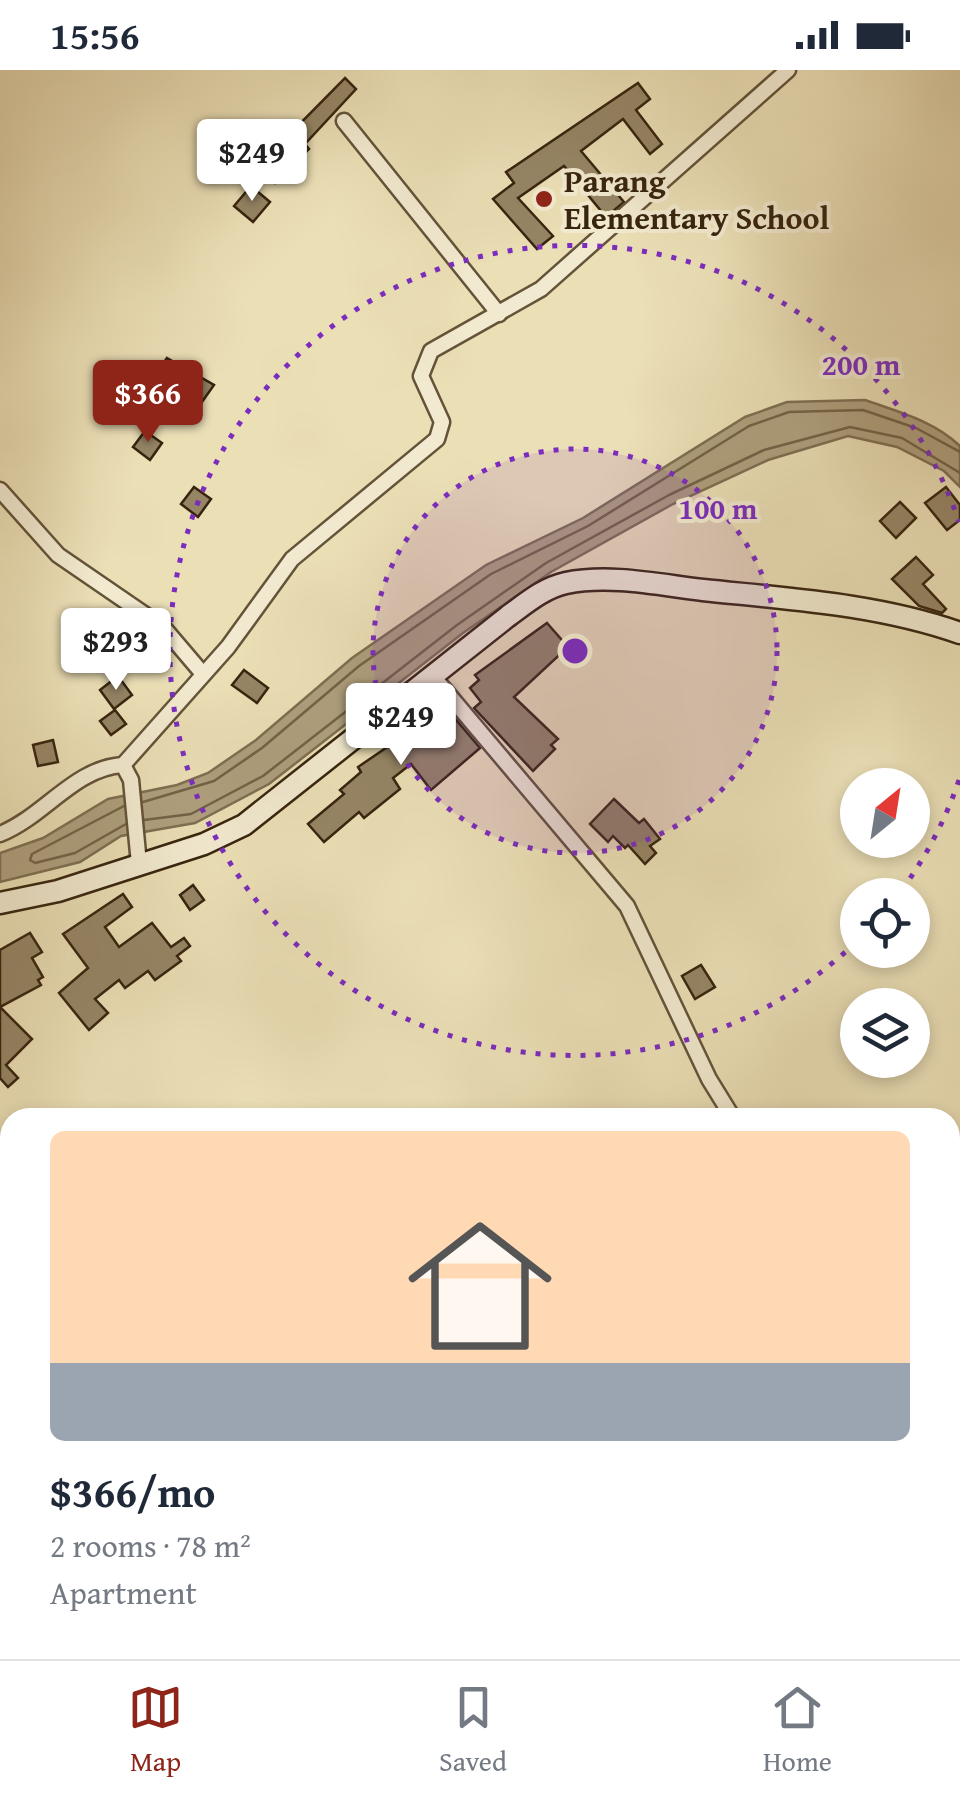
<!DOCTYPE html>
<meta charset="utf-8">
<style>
:root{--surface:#fff;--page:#f6f6f7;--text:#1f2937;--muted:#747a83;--line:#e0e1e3;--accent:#8f2418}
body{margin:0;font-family:"Gentium Book Plus",serif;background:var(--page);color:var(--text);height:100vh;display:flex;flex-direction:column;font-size:38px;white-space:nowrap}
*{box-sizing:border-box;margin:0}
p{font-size:32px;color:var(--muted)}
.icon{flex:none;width:55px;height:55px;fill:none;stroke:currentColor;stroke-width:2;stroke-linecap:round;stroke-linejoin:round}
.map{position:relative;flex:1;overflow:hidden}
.drawer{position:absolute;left:0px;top:1038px;width:960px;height:552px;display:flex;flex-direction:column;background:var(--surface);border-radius:30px 30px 0 0;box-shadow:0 5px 15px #0003}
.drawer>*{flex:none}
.needle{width:65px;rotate:30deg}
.controls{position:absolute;left:840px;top:698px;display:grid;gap:20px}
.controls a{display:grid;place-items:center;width:90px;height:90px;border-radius:50%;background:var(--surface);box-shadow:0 5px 15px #0003;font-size:50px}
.price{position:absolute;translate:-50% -85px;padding:0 22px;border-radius:10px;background:#fff;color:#222;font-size:32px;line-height:65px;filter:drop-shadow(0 2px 5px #0008)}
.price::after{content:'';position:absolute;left:50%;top:60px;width:30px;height:22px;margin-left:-15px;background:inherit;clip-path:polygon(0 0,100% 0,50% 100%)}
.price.active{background:var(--accent);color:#fff}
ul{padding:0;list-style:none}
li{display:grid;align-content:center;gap:20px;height:530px;padding:0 50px}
li span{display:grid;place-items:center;height:310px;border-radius:15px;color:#555}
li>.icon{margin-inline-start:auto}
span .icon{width:180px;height:180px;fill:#fffc;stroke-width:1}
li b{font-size:42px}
.status{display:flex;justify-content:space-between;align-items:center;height:70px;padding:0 50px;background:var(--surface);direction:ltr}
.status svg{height:28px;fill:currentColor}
.dock{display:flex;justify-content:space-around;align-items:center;height:140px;border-top:2px solid var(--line);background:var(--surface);font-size:28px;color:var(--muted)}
.dock a{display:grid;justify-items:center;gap:5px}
.dock .active{color:var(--accent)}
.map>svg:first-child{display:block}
</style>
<div class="status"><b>15:56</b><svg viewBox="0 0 49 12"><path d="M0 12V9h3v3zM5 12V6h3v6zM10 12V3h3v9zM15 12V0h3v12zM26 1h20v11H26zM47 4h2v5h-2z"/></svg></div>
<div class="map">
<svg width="960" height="1589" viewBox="0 0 960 1589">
<rect width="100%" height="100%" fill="#ebdfb6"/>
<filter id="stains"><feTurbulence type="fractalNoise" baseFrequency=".002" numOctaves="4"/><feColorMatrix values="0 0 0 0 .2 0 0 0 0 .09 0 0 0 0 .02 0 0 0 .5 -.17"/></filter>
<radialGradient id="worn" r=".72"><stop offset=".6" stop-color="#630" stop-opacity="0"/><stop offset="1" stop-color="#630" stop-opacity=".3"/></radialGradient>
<path fill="#ae9f7d" stroke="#7e6e51" stroke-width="2.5" d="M865 330C899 342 934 351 960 376V417L944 401 897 377 848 366 768 390 673 434 551 502 463 563 269 714 195 753 121 766 80 792 0 812V783L43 768 108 729 177 715 208 703 256 670 352 588 486 495 583 448 745 347 787 332Z"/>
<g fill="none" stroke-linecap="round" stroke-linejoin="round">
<g stroke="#726246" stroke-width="2.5">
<polyline points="143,732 214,711 262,678 359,596 491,504 588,456 749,356 789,342 863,340 916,358 960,382"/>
<polyline points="124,736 32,784 30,790 35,793 75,783 126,754"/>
<polyline points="144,750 191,744 263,706 457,555 546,493 669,425 764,380 850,357 902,368 960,403"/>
</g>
<polyline stroke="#7e6e51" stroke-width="4" points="0,1237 10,1241"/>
</g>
<g fill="#958565" stroke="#37240e" stroke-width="2.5">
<polygon points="345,8 356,19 305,74 309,79 275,113 260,98 271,87 256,71 267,61 280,74"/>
<polygon points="638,13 650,29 636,40 662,74 650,84 623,49 581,81 624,132 606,147 564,96 518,128 553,166 537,179 493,129 514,113 506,102"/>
<polygon points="251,116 270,132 253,152 234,136"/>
<polygon points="167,288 214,315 197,339 173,321 178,313 159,300"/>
<polygon points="145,361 162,373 150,390 133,377"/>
<polygon points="194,417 211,429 198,447 181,434"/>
<polygon points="946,417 960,435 960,450 947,460 925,433"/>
<polygon points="900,432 916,448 896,468 880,451"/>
<polygon points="916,487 933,505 923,514 946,539 942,543 919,536 892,509"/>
<polygon points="547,553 568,577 514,627 558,669 551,675 555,679 533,701 474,638 481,632 470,618 479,610 475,605"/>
<polygon points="244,600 268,618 257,633 232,615"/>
<polygon points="118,606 132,625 114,639 100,620"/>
<polygon points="440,631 480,678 431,720 411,694 393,708 400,719 364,748 359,742 324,772 308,754 344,724 340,720 361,702 358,697 424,652 420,646"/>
<polygon points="115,640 126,654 111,665 100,651"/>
<polygon points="53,670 58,692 38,696 33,675"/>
<polygon points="614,729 639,753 644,749 660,769 650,776 656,783 645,794 628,775 625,778 613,766 608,772 590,754"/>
<polygon points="193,815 204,830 190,840 180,825"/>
<polygon points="123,824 132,837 105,857 119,877 152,853 171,877 184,868 190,876 177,886 181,891 155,910 148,901 125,918 119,910 95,929 108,943 89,960 59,923 88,898 63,864"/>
<polygon points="30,863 42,882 32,888 43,907 38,910 41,915 0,937 0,880"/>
<polygon points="701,895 715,917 695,929 682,906"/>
<polygon points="0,937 32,969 6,995 18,1008 8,1017 0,1008"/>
</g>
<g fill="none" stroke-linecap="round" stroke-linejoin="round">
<g stroke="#645338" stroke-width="19">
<g id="minor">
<polyline points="344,51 499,244"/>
<polyline points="0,420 58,485 163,557 203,604"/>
<polyline points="432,605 627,836 709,1009 733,1048"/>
<polyline points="123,695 228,577 292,489 437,369 442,352 421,306 431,281 541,219 788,0"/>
<path d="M0 764C45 746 74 698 123 695L131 710 139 794"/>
<polyline points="950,1441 960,1458"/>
<polyline points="0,1561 10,1569"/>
<polyline points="950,1564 960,1558"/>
<polyline points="26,1580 43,1585 90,1580"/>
<polyline points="205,1580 238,1589"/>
<polyline points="908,1589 923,1580"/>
</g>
</g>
<g stroke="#37240e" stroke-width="25">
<path id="secondary" d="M0 833 58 821 204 774 244 755 507 547C525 534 543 518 566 513 610 504 660 515 703 520 789 529 878 534 960 563"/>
</g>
<use href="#minor" stroke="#f2ead0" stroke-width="14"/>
<use href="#secondary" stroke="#f2ead0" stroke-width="20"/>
</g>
<circle cx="575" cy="581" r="202" fill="#7b2cbf" fill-opacity=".12"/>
<g fill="none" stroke="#7b2cbf" stroke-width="5" stroke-dasharray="5 10">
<circle cx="575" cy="581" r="202"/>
<path d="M959 710A405 405 0 0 1 898 825M856 872A405 405 0 1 1 959 452"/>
</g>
<circle fill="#8f2418" stroke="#f2ead0" stroke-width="4" cx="544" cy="129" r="10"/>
<g text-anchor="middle" stroke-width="8" stroke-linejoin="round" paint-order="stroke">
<g font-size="32" font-weight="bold" fill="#37240e" stroke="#f2ead0" text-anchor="start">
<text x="564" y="122">Parang<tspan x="564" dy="37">Elementary School</tspan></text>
</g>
</g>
<circle cx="575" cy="581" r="15" fill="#7b2cbf" stroke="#f2ead0" stroke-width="5"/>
<g font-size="30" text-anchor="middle" font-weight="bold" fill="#7b2cbf" stroke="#f2ead0" stroke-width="8" stroke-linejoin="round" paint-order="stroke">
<text x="861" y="305">200 m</text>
<text x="718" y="449">100 m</text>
</g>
<rect width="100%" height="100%" filter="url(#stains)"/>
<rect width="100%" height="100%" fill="url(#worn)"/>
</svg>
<div class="controls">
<a><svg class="needle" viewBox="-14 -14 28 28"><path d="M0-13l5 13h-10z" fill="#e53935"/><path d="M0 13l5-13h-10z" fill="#747a83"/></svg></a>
<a><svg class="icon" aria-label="locate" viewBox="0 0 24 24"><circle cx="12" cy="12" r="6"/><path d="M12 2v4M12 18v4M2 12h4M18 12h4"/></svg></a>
<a><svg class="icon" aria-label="layers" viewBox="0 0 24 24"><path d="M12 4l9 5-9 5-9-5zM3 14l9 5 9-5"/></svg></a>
</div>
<b class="price" style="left:252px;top:134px">$249</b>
<b class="price active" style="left:148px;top:375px">$366</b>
<b class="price" style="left:116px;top:623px">$293</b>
<b class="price" style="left:401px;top:698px">$249</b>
<section class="drawer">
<ul>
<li><span style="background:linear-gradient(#ffd9b3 75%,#9aa5b1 0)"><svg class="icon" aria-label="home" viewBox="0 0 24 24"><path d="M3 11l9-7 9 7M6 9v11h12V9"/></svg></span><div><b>$366/mo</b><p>2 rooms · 78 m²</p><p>Apartment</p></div></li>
</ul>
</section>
</div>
<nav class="dock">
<a class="active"><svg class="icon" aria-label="map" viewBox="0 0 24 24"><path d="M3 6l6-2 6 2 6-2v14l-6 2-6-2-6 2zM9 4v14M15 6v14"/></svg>Map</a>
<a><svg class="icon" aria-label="saved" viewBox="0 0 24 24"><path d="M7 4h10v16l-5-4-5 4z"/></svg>Saved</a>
<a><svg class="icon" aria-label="home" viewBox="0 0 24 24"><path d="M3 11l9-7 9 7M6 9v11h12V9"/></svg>Home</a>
</nav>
